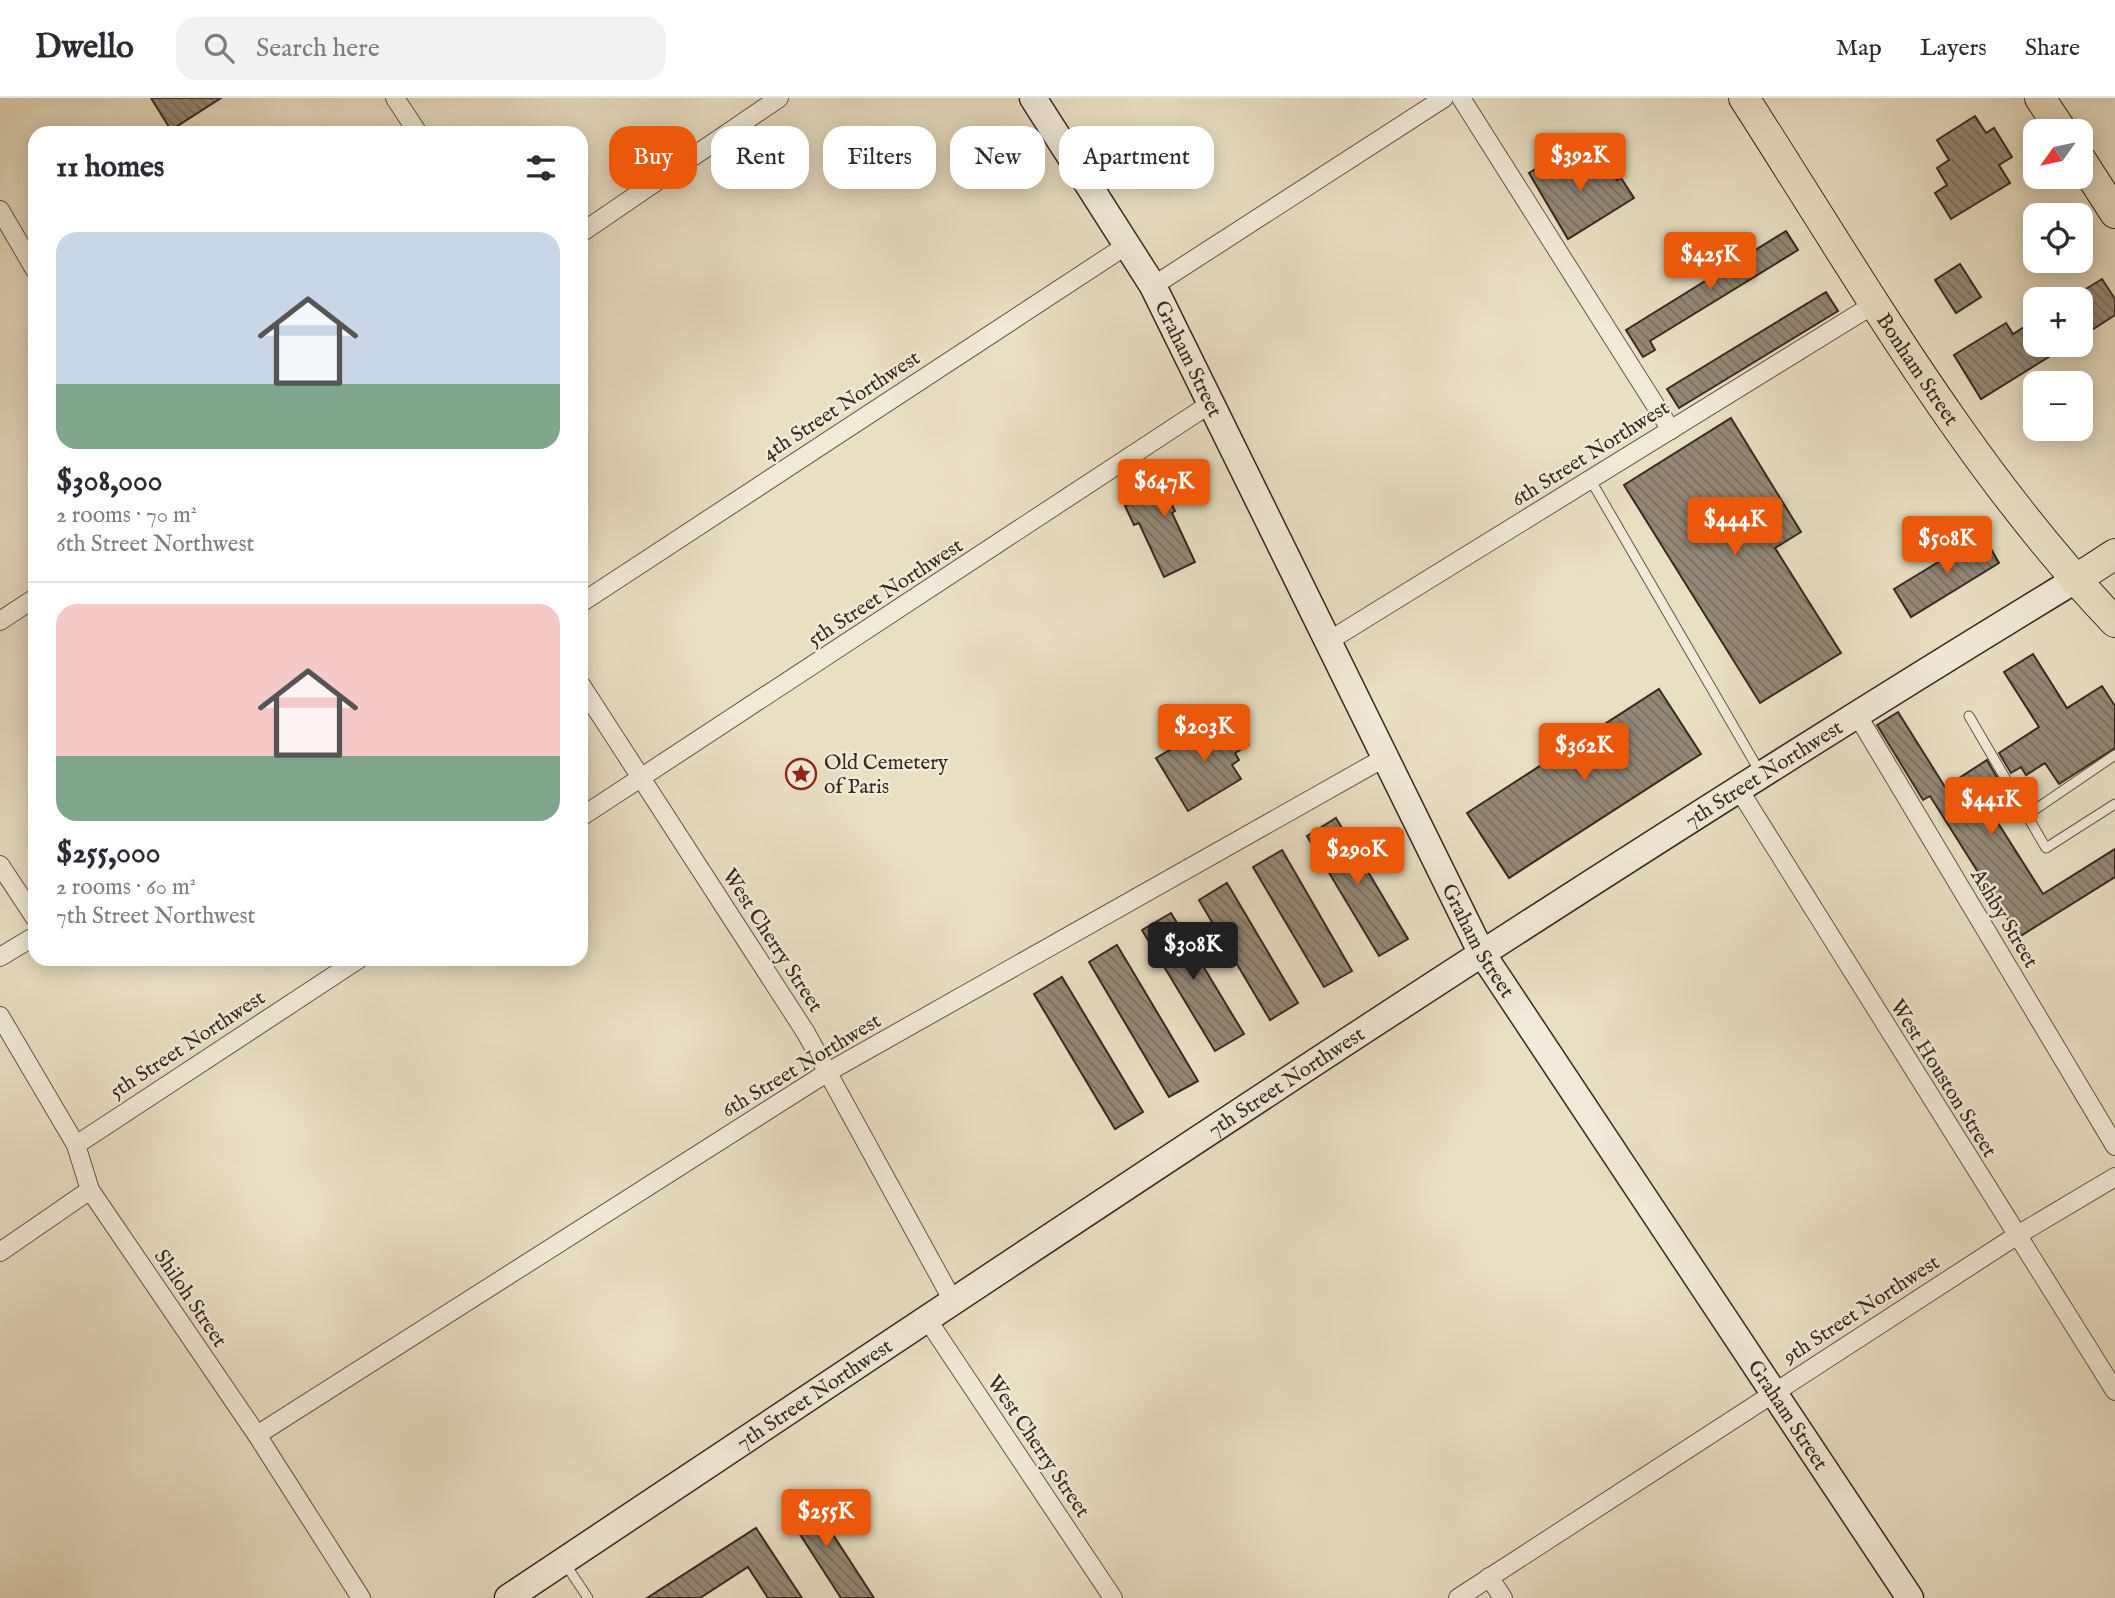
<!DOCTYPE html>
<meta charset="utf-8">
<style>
:root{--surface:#fff;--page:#f2f2f3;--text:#2b2b33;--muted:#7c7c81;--line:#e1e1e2;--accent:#ea580c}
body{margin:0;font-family:"IM FELL English",serif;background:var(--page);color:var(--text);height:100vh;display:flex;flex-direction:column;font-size:26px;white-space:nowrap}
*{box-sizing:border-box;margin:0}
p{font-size:23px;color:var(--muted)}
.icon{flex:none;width:38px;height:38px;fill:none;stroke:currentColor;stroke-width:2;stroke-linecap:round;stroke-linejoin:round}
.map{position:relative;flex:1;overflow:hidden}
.panel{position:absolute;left:28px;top:28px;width:560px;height:840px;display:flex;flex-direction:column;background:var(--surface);border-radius:21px;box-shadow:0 4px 18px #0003}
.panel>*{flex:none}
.guide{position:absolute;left:609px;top:28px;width:665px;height:63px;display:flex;gap:14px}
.needle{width:46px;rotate:237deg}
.fabs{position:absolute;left:2023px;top:21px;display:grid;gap:14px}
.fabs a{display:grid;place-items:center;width:70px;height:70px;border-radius:14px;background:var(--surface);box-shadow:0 4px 18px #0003;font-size:35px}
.price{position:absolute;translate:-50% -60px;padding:0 16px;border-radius:7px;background:var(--accent);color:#fff;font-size:23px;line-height:46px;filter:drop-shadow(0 2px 4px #0008)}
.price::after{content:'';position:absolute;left:50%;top:42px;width:21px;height:16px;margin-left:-10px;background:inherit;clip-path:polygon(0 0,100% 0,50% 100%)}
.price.active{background:#222;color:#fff}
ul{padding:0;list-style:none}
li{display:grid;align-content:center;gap:14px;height:371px;padding:0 28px}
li+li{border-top:2px solid var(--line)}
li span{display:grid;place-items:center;height:217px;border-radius:21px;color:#555}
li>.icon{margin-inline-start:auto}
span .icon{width:126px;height:126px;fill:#fffc;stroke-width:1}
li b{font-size:30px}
h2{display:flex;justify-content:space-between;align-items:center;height:84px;padding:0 28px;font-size:30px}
.tag{padding:0 24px;border-radius:21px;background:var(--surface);box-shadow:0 4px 18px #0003;font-size:24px;line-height:63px}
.tag.active{background:var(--accent);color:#fff}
header{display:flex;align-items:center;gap:42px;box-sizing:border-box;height:98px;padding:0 35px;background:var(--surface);border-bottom:2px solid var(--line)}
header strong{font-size:33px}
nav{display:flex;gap:38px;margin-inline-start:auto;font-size:24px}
.search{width:490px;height:63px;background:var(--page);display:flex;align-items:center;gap:18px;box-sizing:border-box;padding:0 24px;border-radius:21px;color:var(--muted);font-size:26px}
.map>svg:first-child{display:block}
</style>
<header>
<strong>Dwello</strong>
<div class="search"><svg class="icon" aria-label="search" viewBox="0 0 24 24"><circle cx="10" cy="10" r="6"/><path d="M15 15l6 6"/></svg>Search here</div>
<nav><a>Map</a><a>Layers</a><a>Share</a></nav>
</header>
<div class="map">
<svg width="2115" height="1500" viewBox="0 0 2115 1500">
<defs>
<pattern id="building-back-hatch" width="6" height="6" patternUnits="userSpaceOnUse" patternTransform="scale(1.75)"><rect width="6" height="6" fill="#948876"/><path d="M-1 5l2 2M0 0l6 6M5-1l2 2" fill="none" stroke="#7a6f60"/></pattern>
</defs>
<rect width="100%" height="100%" fill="#e9dfc3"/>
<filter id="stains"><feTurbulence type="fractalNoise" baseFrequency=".00286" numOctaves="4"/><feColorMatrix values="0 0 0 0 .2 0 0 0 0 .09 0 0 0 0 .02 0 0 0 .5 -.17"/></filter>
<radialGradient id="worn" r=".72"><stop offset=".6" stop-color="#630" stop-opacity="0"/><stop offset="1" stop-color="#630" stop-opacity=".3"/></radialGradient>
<g fill="url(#building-back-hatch)" stroke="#372a22" stroke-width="2">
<polygon points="151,0 221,0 171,32"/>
<polygon points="1975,18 1986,35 1994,30 2012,59 1999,67 2010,85 1951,121 1935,95 1947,87 1937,70 1949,62 1937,42"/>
<polygon points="1559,56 1573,79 1603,60 1617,82 1621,80 1634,100 1568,141 1529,75"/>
<polygon points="1786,133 1798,152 1650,243 1655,252 1643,259 1626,232"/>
<polygon points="1960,166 1981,199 1956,215 1935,182"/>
<polygon points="2102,181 2115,201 2115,217 2081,239 2081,194"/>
<polygon points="1826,194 1838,213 1679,310 1667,291"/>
<polygon points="2035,222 2035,247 2068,247 1981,301 1954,257 2006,225 2013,236"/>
<polygon points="1731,320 1801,434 1775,450 1841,555 1760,605 1624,387"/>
<polygon points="1187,369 1199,394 1172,407 1175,413 1172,415 1195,464 1164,479 1139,425 1134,427 1125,408 1134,404 1130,395"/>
<polygon points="1983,437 1999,465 1911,519 1894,491"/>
<polygon points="2033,556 2067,610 2102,588 2115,608 2115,650 2059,686 2045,665 2026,677 2021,669 2011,675 1999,655 2039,629 2004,574"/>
<polygon points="1659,591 1701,656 1509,780 1467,715"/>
<polygon points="1898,614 1945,689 1987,662 1999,683 1979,695 2043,796 2115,751 2115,779 2019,839 1930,698 1923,702 1877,627"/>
<polygon points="1217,624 1223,635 1237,626 1249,647 1235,655 1239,662 1232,667 1241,681 1188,713 1156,660"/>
<polygon points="1336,720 1408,841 1379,858 1307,738"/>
<polygon points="1282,752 1352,873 1324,889 1253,769"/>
<polygon points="1227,785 1298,905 1270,922 1199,802"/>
<polygon points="1171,815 1244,936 1215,953 1142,832"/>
<polygon points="1117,847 1198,983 1169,999 1089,864"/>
<polygon points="1062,879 1143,1014 1115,1031 1034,896"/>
<polygon points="806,1395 874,1500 841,1500 783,1410"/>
<polygon points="756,1430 802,1500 768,1500 748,1469 700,1500 647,1500"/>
</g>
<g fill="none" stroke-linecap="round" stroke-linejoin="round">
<g stroke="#64574a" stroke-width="11">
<g id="lane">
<polyline points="1590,381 1760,674"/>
<polyline points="1969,618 2046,750 2115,706"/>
<polyline points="2027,717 2115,657"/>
<polyline points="564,1464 588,1500"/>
</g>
</g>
<g stroke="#64574a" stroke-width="20">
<g id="street">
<polyline points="395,0 418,35"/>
<polyline points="1461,0 1671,332"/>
<polyline points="0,112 35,172"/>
<polyline points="581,135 779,0"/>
<polyline points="1153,188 1444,0"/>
<polyline points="581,505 1127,147"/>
<polyline points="0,523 35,500"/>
<polyline points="1327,544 1876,205"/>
<polyline points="581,587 806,935 953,1203"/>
<polyline points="1856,615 2115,1048"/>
<polyline points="1738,690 2115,1293"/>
<polyline points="581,719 1213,304"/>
<polyline points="0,767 35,820"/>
<polyline points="0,859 35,838"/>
<polyline points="0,918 76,1047 90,1092 257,1337 361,1500"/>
<polyline points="76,1047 359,861"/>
<polyline points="0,1154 90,1092"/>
<polyline points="927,1221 1113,1500"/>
<polyline points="257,1337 828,974 1384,660"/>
<polyline points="1489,1479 1503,1500"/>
<polyline points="1458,1500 2016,1138 2115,1079"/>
</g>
</g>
<g stroke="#372a22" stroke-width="29">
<g id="secondary">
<path id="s1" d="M1033 0 1153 188 1481 854 1910 1500"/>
<path id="s2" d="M508 1500C1026 1155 1543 806 2075 482"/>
</g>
</g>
<g stroke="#372a22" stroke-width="32">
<g id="primary">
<path id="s3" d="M1744 0C1858 177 1969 372 2115 524"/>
<polyline points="2040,0 2062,33"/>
<polyline points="2081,62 2115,115"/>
<polyline points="2075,482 2115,456"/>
</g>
</g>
<use href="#lane" stroke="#f1ead8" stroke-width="9"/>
<use href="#street" stroke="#f1ead8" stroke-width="18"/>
<use href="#secondary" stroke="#f1ead8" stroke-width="26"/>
<use href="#primary" stroke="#e9dfc3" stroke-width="30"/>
</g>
<defs>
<g id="sight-ring" transform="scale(1.575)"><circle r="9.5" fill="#f1ead8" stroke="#8f2418" stroke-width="1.5"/><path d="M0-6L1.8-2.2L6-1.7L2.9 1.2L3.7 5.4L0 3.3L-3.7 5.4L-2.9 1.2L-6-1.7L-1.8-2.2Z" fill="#8f2418"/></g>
</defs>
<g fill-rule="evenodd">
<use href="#sight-ring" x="801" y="676"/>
</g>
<g text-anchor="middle" stroke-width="5" stroke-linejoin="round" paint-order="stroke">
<g font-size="21" fill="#372a22" stroke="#f1ead8">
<text dy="7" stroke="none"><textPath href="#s1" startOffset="304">Graham Street</textPath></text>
<text dy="7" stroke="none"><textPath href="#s3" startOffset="322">Bonham Street</textPath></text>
<text transform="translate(841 307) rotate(-33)" y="7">4th Street Northwest</text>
<text transform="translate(1590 355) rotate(-32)" y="7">6th Street Northwest</text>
<text transform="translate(885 494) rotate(-33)" y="7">5th Street Northwest</text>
<text dy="7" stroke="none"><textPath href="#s2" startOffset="1502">7th Street Northwest</textPath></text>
<text transform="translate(2005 820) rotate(59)" y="7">Ashby Street</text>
<text transform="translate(773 842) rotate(57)" y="7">West Cherry Street</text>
<text dy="7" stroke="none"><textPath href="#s1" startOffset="954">Graham Street</textPath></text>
<text transform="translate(187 946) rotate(-33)" y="7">5th Street Northwest</text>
<text transform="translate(801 967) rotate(-31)" y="7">6th Street Northwest</text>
<text transform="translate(1944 980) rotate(58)" y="7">West Houston Street</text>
<text dy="7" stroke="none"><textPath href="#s2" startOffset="934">7th Street Northwest</textPath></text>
<text transform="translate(191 1200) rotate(56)" y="7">Shiloh Street</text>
<text transform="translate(1861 1211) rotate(-33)" y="7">9th Street Northwest</text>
<text dy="7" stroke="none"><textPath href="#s2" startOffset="368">7th Street Northwest</textPath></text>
<text dy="7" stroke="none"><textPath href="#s1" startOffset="1521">Graham Street</textPath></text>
<text transform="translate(1039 1348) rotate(56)" y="7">West Cherry Street</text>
</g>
<g font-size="21" fill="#372a22" stroke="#f1ead8" text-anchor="start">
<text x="824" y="671">Old Cemetery<tspan x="824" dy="24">of Paris</tspan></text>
</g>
</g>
<rect width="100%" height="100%" filter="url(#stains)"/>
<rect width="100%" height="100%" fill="url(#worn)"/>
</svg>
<div class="fabs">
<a><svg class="needle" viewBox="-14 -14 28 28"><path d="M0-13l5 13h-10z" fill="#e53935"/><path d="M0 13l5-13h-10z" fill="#7c7c81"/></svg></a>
<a><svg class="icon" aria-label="locate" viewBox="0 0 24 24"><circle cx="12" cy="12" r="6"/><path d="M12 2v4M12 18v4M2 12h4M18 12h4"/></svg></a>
<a>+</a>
<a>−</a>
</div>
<b class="price" style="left:1580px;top:95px">$392K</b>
<b class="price" style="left:1710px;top:194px">$425K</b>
<b class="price" style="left:1164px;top:421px">$647K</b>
<b class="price" style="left:1735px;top:459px">$444K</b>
<b class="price" style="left:1947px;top:478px">$508K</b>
<b class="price" style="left:1204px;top:666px">$203K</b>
<b class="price" style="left:1584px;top:685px">$362K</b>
<b class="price" style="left:1991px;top:739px">$441K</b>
<b class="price" style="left:1357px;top:789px">$290K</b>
<b class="price active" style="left:1193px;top:884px">$308K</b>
<b class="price" style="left:826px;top:1451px">$255K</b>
<div class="guide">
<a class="tag active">Buy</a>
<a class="tag">Rent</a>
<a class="tag">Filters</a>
<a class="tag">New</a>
<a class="tag">Apartment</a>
</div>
<section class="panel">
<h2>11 homes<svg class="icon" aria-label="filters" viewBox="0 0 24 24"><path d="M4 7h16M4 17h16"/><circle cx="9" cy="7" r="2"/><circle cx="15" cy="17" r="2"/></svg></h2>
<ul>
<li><span style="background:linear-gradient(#c9d6e8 70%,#7fa58c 0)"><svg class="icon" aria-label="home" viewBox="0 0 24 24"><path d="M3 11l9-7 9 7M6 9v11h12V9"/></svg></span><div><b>$308,000</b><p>2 rooms · 70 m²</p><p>6th Street Northwest</p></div></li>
<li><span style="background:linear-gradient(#f6c9c9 70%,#7fa58c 0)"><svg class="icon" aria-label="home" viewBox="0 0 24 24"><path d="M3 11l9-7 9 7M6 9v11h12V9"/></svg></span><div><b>$255,000</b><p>2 rooms · 60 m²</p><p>7th Street Northwest</p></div></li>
</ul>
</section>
</div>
